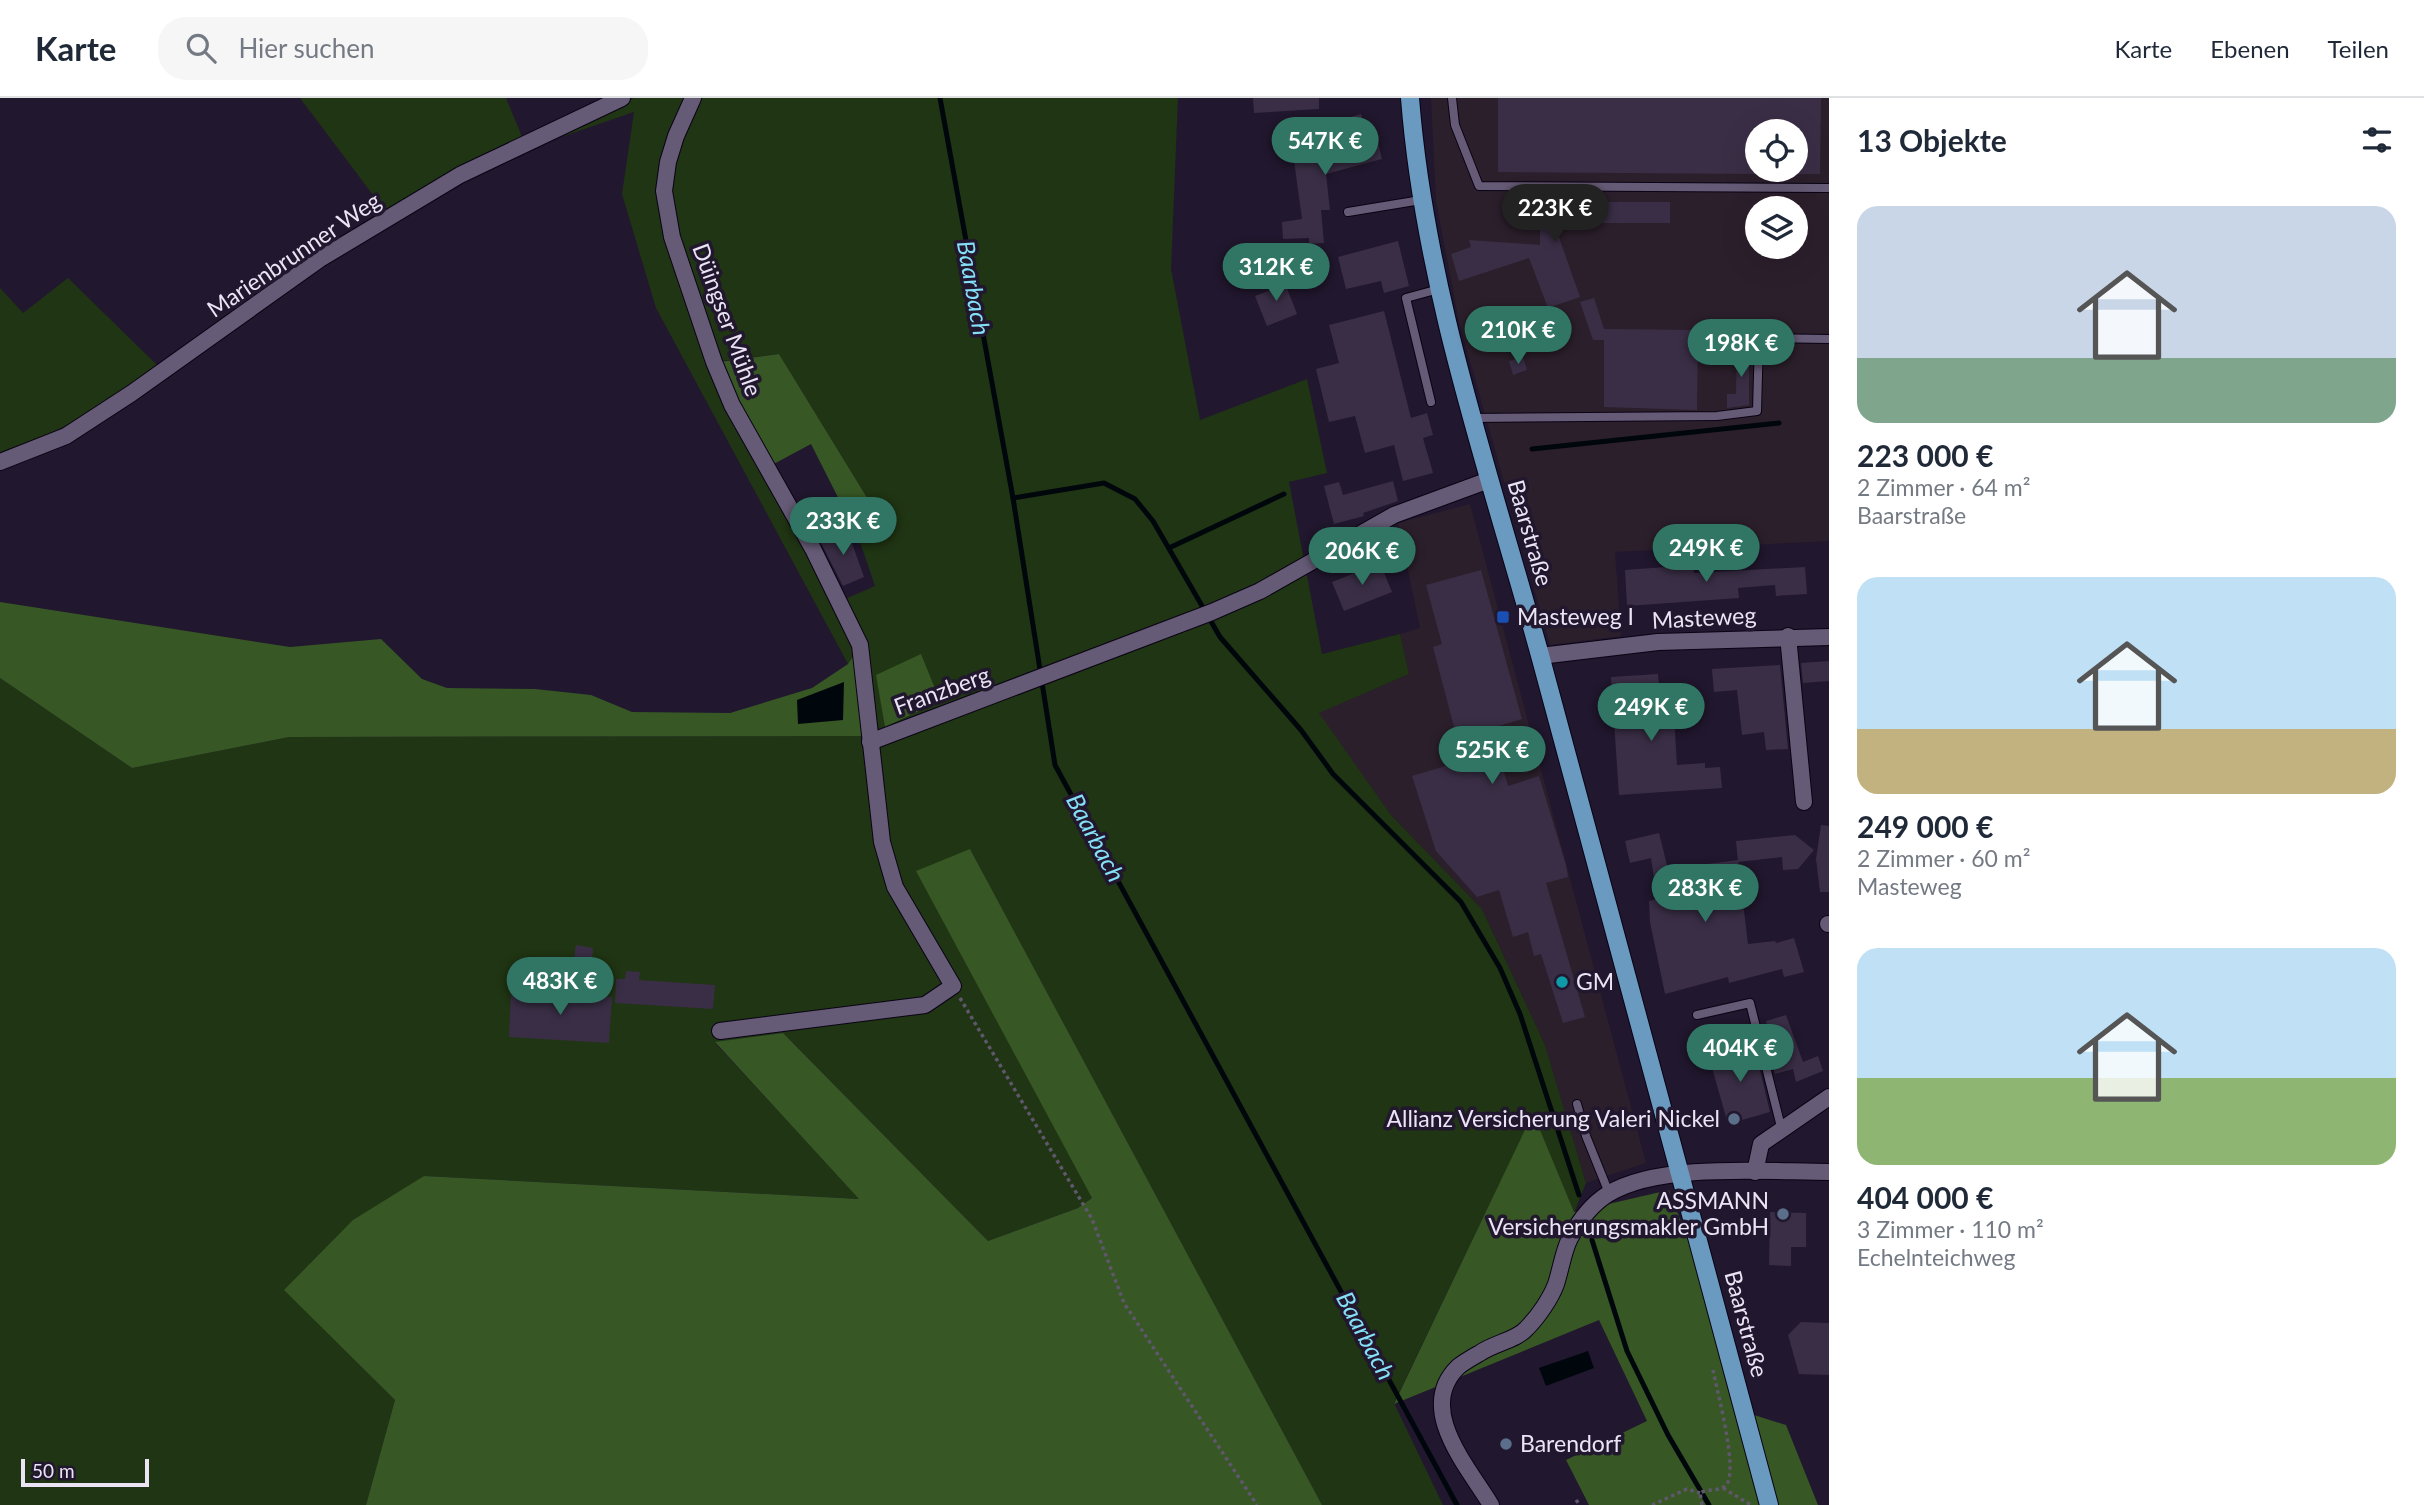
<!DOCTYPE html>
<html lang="de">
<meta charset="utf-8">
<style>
:root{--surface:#fff;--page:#f6f6f7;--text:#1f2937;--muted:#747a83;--line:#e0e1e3;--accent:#317665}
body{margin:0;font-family:Lato,sans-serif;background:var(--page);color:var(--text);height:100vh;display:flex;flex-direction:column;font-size:26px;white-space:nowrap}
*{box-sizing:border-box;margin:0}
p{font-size:23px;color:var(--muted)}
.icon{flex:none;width:38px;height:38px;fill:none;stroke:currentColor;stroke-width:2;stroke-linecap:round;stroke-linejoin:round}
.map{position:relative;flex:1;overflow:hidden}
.side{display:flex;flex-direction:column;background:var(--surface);width:595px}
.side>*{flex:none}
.tools{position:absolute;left:1745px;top:21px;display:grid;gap:14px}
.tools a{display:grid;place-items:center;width:63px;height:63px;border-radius:50%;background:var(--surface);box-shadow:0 7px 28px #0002;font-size:35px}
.scale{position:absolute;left:21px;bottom:18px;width:128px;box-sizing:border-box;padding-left:7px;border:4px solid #eae4f4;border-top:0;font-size:19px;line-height:24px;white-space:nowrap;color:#eae4f4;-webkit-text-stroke:5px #21172e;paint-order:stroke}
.price{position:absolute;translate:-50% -60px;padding:0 16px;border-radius:24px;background:var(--accent);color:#fff;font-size:23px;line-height:46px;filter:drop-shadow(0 2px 4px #0008)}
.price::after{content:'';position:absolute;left:50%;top:42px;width:21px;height:16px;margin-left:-10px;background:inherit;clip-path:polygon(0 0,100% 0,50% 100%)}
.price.selected{background:#222;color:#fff}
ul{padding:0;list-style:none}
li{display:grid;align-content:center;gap:14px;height:371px;padding:0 28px}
li span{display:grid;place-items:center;height:217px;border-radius:21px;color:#555}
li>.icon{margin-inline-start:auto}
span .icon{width:126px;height:126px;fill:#fffc;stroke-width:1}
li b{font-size:30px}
h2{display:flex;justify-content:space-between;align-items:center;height:84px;padding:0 28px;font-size:30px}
header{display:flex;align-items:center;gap:42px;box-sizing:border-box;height:98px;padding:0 35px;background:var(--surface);border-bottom:2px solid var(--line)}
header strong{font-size:33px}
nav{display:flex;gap:38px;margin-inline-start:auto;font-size:24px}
.search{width:490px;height:63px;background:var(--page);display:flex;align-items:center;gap:18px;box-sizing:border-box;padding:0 24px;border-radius:28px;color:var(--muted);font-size:26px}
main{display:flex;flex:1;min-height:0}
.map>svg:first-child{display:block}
</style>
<header>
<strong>Karte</strong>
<div class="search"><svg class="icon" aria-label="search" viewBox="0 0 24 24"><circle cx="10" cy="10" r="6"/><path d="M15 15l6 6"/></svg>Hier suchen</div>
<nav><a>Karte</a><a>Ebenen</a><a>Teilen</a></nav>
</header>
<main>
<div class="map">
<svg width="1829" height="1407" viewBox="0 0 1829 1407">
<rect width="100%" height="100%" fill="#21172e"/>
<g fill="#2b1f2b" fill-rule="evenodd">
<path d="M1431 0H1829V443L1615 454 1621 538 1550 547 1459 224 1436 103ZM1757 33H1796V72H1757ZM1757 110H1796V149H1757Z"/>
<polygon points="1470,406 1646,1065 1586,1085 1545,947 1482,811 1391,717 1318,615 1409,576 1400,536 1420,530 1398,425"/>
</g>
<g fill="#203513">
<polygon points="300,0 506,0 525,46 388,117"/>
<polygon points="634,0 688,0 660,98 756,361 857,552 848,566 656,210 622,96 634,14 523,52"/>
<polygon points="693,0 1178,0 1171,171 1200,322 1307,281 1327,375 1289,384 1322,556 1400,536 1409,576 1319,615 1391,717 1482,811 1545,947 1586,1085 1574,1115 1533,1016 1394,1305 1443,1407 1322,1407 970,751 1092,1100 1078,1110 988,1143 783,935 715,945 860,1101 424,1078 285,1192 395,1302 366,1407 0,1407 0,580 132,670 289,639 863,638 878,701 845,501 875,488 859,441 885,429 779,256 714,264 664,93"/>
<polygon points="68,180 159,269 72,325 0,357 0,190 23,215"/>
</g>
<g fill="#375725">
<polygon points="779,256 885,429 859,441 811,346 770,368 719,264"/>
<polygon points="0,504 290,549 381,541 422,581 447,590 535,591 591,597 632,614 730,615 812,590 848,566 857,552 863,638 289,639 132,670 0,580"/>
<polygon points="921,556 940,603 885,629 876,577"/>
<polygon points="970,751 1322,1407 366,1407 395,1302 284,1192 353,1122 424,1078 859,1101 715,944 783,935 988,1143 1078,1110 1092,1100 916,773"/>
<polygon points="1533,1015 1574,1114 1669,1092 1754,1317 1786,1327 1818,1407 1589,1407 1566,1362 1647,1323 1599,1222 1394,1306"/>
</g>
<g fill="#00070c">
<polygon points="844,584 843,622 798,626 797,602"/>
<polygon points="1588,1253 1594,1270 1546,1288 1539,1270"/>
</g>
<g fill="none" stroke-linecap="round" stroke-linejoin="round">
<g stroke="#00070c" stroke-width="5">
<polyline points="940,0 1013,400 1055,667 1457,1407"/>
<polyline points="1532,351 1779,325"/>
<polyline points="1013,400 1104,385 1135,401 1153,423 1220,539 1301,632 1333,676 1461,804 1500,870 1520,916 1579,1097"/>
<polyline points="1169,450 1284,396"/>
<polyline points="1592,1142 1627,1253 1668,1337 1709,1407"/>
</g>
</g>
<g fill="#3a2e46">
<polygon points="1253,0 1319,0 1319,11 1254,15"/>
<polygon points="1498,0 1821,0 1820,76 1796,76 1796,33 1757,33 1757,76 1498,74"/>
<polygon points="1361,16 1369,43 1377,41 1382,61 1326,76 1330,112 1321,112 1324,145 1309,146 1309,140 1283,141 1282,124 1302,121 1291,41 1312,39 1314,58 1351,48 1343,21"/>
<polygon points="1540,95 1544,95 1547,104 1670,104 1670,125 1554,125 1580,199 1548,210 1529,160 1459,183 1451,156 1471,149 1469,142 1540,147"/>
<polygon points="1398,143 1409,188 1384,195 1381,183 1346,191 1338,159"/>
<polygon points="1283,180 1297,216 1267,228 1255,198 1273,191 1271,185"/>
<polygon points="1594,200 1604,231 1698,232 1697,312 1604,309 1604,242 1593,242 1580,204"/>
<polygon points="1384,213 1411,320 1427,315 1433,337 1423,340 1433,375 1403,383 1394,347 1365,355 1355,318 1329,324 1316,271 1339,265 1329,227"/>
<polygon points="1737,245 1749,246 1749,307 1727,310 1727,296 1736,296"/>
<polygon points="1523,259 1527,272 1513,277 1509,263"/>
<polygon points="1393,383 1398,403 1363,415 1364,418 1334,426 1324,388 1339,384 1343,397"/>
<polygon points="847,431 864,479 843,488 820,443"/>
<polygon points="1380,465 1392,494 1344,513 1332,484"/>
<polygon points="1693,467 1694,475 1805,469 1807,496 1776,498 1775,487 1738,490 1739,500 1627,508 1625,472"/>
<polygon points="1481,472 1522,621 1492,630 1508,688 1539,678 1566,767 1568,779 1546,785 1585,919 1563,925 1541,856 1534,858 1528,834 1513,839 1499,792 1477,799 1436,753 1412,678 1463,663 1433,549 1442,546 1426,487"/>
<polygon points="1829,563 1829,583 1803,585 1801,565"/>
<polygon points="1780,567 1788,651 1766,652 1764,634 1742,637 1737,592 1714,594 1712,571"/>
<polygon points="1658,576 1661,619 1674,618 1677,667 1705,665 1705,670 1720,669 1722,690 1619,697 1611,579"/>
<polygon points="1821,727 1829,728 1829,794 1820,794 1816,761"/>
<polygon points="1659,735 1668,771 1738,762 1748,846 1775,843 1776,845 1794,840 1804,874 1784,879 1782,871 1729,885 1728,879 1665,896 1650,824 1649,803 1657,801 1651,760 1630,765 1625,743"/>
<polygon points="1795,737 1814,752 1798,771 1783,772 1782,759 1738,764 1736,743"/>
<polygon points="576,847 593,850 592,863 574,861"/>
<polygon points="626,873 640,874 639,882 715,887 713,911 615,905 616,881 625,881"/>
<polygon points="511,893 612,899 609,945 509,939"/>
<polygon points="1786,917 1803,964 1818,958 1823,973 1796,984 1793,971 1775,976 1766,943 1771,942 1766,923"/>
<polygon points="1754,947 1770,1014 1728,1026 1709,959"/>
<polygon points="1770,1114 1806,1115 1806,1149 1791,1149 1791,1168 1769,1167"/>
<polygon points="1801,1224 1829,1225 1829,1277 1799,1276 1788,1237"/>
</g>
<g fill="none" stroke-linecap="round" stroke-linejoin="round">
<g stroke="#0a0315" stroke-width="10">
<g id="service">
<polyline points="1452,0 1455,27 1479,88 1829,90"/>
<polyline points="1348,114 1421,102"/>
<polyline points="1431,304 1406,200 1439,191"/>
<polyline points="1472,320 1717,318 1757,313 1759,240 1829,241"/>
<polyline points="1697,917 1750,905 1781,1029"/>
<polyline points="1577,1006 1586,1038 1609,1095"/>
</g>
</g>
<g stroke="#0a0315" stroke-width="18">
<g id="minor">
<polyline points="693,0 676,38 668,64 664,93 672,139 714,264 732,307 813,451 860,547 882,744 895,789 953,888 925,907 720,933"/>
<polyline points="0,364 66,338 132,295 320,161 460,77 622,0"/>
<polyline points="1788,538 1804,704"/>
<polyline points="1540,558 1658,544 1829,539"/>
<polyline points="870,644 1212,514 1260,493 1394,417 1489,382"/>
<polyline points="1828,826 1829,826"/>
<polyline points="1755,1074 1761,1046 1829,999"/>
<path d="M1491 1407C1469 1370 1415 1311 1458 1269 1464 1264 1473 1259 1480 1255 1494 1245 1517 1242 1527 1230 1538 1219 1551 1200 1556 1186 1561 1171 1563 1154 1570 1140 1579 1123 1592 1106 1608 1096 1659 1064 1770 1074 1829 1074"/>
</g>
</g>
<g stroke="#0a0315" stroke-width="20">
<path id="primary" d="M1410 0C1425 192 1490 376 1541 561 1618 843 1693 1125 1769 1407"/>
</g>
<g stroke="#5f576b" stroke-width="3.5" stroke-dasharray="3.5 3.5" stroke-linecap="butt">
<polyline points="960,900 1092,1121 1124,1205 1257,1407"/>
<polyline points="1723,1390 1751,1407"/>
<polyline points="1576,1402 1580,1407"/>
<polyline points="1652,1407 1687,1391 1700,1395"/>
<path d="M1702 1407 1700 1395C1708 1390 1720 1394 1726 1387 1739 1374 1717 1293 1713 1272"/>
</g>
<use href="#service" stroke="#665b76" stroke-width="8"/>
<use href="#minor" stroke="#665b76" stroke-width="16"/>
<use href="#primary" stroke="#6b9ac1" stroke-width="18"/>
</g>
<rect fill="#1a4fb4" stroke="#21172e" stroke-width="2.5" x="1496" y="512" width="14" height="14" rx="3.5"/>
<circle fill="#0f9aa8" stroke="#21172e" stroke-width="2.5" cx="1562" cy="884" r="7"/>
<g fill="#5c6f8a" stroke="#21172e" stroke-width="2.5">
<circle cx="1734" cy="1021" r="7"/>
<circle cx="1783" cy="1116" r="7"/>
<circle cx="1506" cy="1346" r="7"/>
</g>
<g text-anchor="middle" stroke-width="7" stroke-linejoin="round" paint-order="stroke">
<g font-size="23" fill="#eae4f4" stroke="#21172e">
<text transform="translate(294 157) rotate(-34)" y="8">Marienbrunner Weg</text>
<text transform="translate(727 222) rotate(70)" y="8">Düingser Mühle</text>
<text transform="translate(1530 435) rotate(74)" y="8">Baarstraße</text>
<text transform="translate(1704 520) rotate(-3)" y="8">Masteweg</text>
<text transform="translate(942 593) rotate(-20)" y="8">Franzberg</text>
<text transform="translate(1746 1226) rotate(75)" y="8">Baarstraße</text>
</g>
<g font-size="23" fill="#eae4f4" stroke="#21172e" text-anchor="start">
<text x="1517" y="527">Masteweg I</text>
<text x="1576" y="892">GM</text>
<text x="1720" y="1029" text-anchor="end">Allianz Versicherung Valeri Nickel</text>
<text x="1769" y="1111" text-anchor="end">ASSMANN<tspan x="1769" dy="26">Versicherungsmakler GmbH</tspan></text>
<text x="1520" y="1354">Barendorf</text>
</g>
<g font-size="24" font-style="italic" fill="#85e0f7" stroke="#21172e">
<text transform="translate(973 190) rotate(80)" y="8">Baarbach</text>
<text transform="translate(1095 740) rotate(62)" y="8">Baarbach</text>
<text transform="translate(1365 1238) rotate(62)" y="8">Baarbach</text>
</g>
</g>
</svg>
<div class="tools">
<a><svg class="icon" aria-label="locate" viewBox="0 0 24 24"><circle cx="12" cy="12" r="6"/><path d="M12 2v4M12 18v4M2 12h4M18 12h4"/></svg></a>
<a><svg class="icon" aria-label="layers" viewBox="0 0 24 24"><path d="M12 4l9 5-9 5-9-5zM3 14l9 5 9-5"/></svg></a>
</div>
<div class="scale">50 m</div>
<b class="price" style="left:1325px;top:79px">547K €</b>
<b class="price selected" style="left:1555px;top:146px">223K €</b>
<b class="price" style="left:1276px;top:205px">312K €</b>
<b class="price" style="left:1518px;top:268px">210K €</b>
<b class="price" style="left:1741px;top:281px">198K €</b>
<b class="price" style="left:843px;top:459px">233K €</b>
<b class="price" style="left:1706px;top:486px">249K €</b>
<b class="price" style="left:1362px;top:489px">206K €</b>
<b class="price" style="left:1651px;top:645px">249K €</b>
<b class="price" style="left:1492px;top:688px">525K €</b>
<b class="price" style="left:1705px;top:826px">283K €</b>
<b class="price" style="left:560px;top:919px">483K €</b>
<b class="price" style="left:1740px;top:986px">404K €</b>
</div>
<section class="side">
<h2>13 Objekte<svg class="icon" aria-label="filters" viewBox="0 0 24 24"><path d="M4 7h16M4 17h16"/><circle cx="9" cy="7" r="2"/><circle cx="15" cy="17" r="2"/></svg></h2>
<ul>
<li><span style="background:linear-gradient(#c9d6e8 70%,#7fa58c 0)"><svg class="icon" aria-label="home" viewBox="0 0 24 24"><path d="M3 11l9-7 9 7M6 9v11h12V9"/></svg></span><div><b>223 000 €</b><p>2 Zimmer · 64 m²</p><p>Baarstraße</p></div></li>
<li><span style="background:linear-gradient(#bfe0f5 70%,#c2b280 0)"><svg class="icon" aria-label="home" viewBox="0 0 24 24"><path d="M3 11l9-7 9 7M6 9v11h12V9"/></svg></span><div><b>249 000 €</b><p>2 Zimmer · 60 m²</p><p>Masteweg</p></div></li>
<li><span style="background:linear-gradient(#bfe0f5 60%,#8fb573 0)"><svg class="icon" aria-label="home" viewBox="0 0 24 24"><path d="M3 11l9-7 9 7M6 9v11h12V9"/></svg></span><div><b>404 000 €</b><p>3 Zimmer · 110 m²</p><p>Echelnteichweg</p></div></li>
</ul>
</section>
</main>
